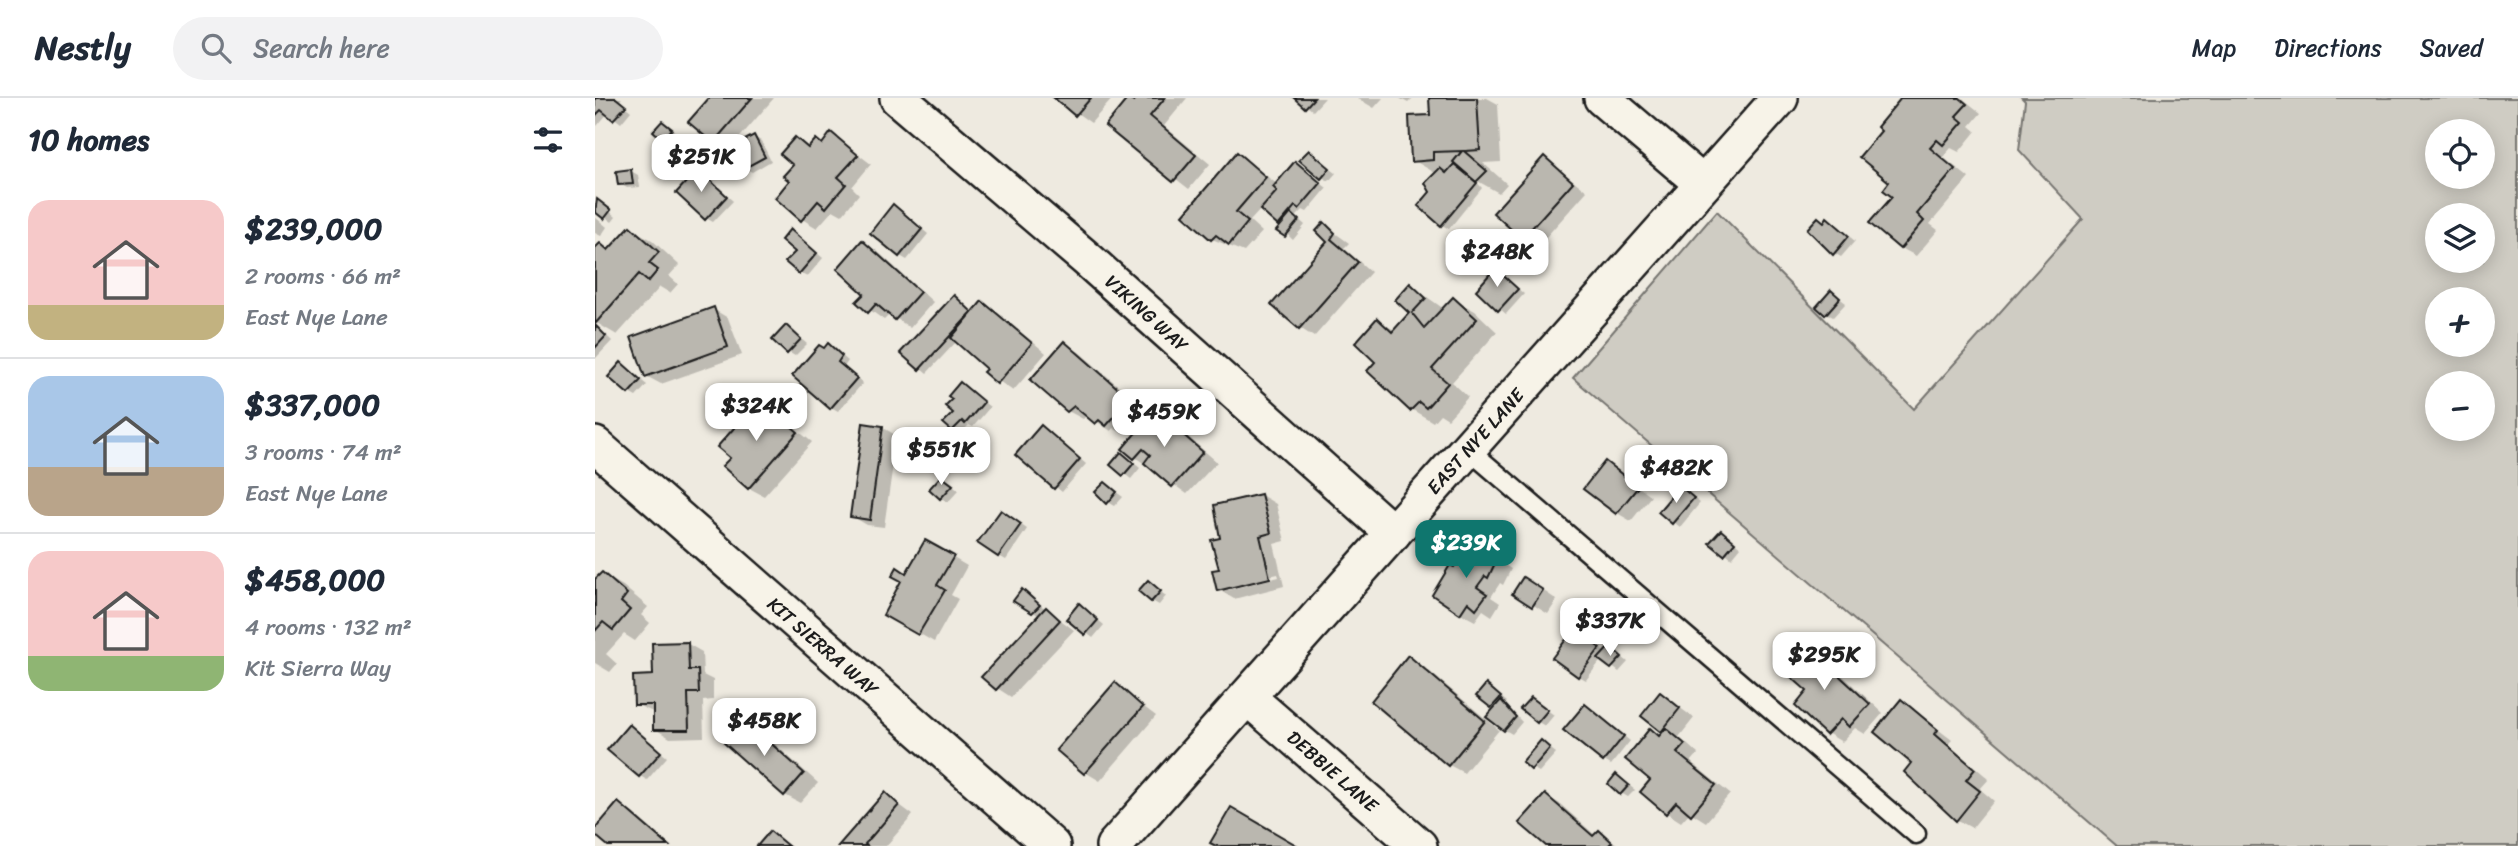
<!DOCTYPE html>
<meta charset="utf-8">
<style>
:root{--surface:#fff;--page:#f2f2f3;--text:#1f2937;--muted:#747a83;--line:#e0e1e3;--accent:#0f766e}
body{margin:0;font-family:Sriracha,sans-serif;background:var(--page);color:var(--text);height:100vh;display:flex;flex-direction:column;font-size:26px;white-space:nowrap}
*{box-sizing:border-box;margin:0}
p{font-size:23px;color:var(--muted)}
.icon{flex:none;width:38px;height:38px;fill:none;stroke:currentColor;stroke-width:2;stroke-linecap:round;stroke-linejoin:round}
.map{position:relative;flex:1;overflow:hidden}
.drawer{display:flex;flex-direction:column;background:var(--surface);width:595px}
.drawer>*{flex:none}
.buttons{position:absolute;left:1830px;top:21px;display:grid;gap:14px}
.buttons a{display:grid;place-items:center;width:70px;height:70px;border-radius:50%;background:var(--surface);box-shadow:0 4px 18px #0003;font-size:35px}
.price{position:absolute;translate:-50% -60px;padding:0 16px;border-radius:14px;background:#fff;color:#222;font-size:23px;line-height:46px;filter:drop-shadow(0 2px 4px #0008)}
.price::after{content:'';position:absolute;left:50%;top:42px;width:21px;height:16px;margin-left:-10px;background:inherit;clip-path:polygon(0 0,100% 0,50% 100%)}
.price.current{background:var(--accent);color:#fff}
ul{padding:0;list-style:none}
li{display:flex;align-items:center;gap:21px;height:175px;padding:0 28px}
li+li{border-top:2px solid var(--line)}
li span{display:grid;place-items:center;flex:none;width:196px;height:140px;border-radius:21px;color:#555}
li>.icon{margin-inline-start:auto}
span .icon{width:84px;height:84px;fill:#fffc;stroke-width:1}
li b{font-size:30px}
h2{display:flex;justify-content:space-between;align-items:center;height:84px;padding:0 28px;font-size:30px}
header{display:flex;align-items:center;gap:42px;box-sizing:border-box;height:98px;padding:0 35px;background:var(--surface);border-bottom:2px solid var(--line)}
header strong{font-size:33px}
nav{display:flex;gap:38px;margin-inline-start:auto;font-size:24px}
.search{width:490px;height:63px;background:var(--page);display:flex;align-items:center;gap:18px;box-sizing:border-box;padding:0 24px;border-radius:38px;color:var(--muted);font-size:26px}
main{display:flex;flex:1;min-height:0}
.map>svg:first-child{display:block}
</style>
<header>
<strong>Nestly</strong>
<div class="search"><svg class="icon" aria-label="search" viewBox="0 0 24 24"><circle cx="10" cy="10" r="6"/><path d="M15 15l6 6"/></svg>Search here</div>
<nav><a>Map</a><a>Directions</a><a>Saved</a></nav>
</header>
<main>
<section class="drawer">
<h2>10 homes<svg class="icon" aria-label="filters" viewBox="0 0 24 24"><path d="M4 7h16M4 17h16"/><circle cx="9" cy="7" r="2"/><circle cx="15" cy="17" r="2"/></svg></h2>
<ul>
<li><span style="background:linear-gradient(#f6c9c9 75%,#c2b280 0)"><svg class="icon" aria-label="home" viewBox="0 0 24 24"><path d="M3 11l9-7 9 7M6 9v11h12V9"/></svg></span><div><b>$239,000</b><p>2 rooms · 66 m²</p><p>East Nye Lane</p></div></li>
<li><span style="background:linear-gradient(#a9c7e8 65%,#b9a48a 0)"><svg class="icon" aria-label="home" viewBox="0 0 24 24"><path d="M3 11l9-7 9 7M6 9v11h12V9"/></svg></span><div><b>$337,000</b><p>3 rooms · 74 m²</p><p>East Nye Lane</p></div></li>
<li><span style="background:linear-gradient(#f6c9c9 75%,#8fb573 0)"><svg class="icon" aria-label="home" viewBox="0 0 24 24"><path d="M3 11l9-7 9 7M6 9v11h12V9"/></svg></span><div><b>$458,000</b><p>4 rooms · 132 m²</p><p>Kit Sierra Way</p></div></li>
</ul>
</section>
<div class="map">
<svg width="1923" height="748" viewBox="0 0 1923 748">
<rect width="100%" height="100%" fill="#eeeae0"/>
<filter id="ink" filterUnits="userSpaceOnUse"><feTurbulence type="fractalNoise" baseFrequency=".0143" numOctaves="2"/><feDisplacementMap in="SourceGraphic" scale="14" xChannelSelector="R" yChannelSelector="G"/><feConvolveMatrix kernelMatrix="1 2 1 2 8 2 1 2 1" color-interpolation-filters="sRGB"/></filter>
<g filter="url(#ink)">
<path fill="#cfccc3" stroke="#767470" stroke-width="2" fill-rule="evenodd" d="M1427 0H1923V748H1522L978 280 1122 113 1319 311 1488 121 1424 52 1430 3ZM1843 33H1888V79H1843ZM1843 117H1888V163H1843ZM1843 201H1888V247H1843ZM1843 285H1888V331H1843Z"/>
<g fill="#0003" fill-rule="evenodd">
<polygon points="0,0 27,0 24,3 36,13 26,25 13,15 2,28"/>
<polygon points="116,0 179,0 134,52 96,23"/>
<polygon points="461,0 518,0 496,25"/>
<polygon points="544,0 592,0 569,28 615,66 594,91 512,27 534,1 541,4"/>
<polygon points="702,0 730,0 718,13"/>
<polygon points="762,0 788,0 779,10"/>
<polygon points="804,0 818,0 813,5"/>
<path d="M836 0H892L903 6 906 64 888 65 912 86 904 95 879 81 887 90 854 131 847 127 837 94 842 76 818 62 836 18ZM855 66H863L871 75Z"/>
<polygon points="1309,0 1367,0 1386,15 1375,28 1381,33 1364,54 1356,50 1348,59 1374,80 1335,126 1343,132 1321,158 1306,150 1289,33"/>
<polygon points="68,25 83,36 76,45 61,33"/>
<polygon points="237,36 276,66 257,89 264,96 247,117 238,112 222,130 207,121 196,83 201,66 200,41 216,50 228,47"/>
<polygon points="159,39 166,43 176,63 157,74 150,70"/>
<polygon points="714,54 741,75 734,83 727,79"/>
<polygon points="643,57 682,86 700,65 732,90 712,114 708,112 701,119 710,127 698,142 666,111 655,123 667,134 649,154 617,141 590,117"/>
<polygon points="949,60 992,93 943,148 928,140"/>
<polygon points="36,73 43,77 45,89 32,90 25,86"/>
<polygon points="104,73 138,103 118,124 111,120"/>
<polygon points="3,103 21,119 17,124 0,111"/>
<polygon points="305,113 333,136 312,162 305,158"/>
<polygon points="0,119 12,129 6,138 0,135"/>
<polygon points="1230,125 1239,126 1260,143 1246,159 1239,155"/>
<polygon points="729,127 754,145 749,150 776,174 719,239 705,230 735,144"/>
<polygon points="35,130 57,142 84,167 74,178 83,186 75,195 65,189 22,237 0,224 0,152 5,147 15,153"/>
<polygon points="196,133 228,160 212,179 205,175"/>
<polygon points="267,145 282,153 338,204 315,230 295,216 289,222 264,204 271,196"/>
<polygon points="901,172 929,196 911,216 883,192"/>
<polygon points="815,187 849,211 858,201 880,213 902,234 857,284 873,299 853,321 845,316 838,324 816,311 782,264 782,222 801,233 817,215"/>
<polygon points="1236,194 1251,205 1238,219 1231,215"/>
<polygon points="359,200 379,215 388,205 402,214 451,255 418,293 391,274 394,271 362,243 332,275 308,255"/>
<polygon points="118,211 133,220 147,257 66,286 51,278"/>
<polygon points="0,227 17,243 0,261"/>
<polygon points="198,234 212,246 200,258 193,254"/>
<polygon points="470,246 484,254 549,310 527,335 518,330 516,333 492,317 488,321 473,313"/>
<polygon points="230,252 240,252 253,263 249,269 268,285 243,313 236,309"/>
<polygon points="26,266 52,287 41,299 34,295"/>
<polygon points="372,291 395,309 378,329 374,327 365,336 351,325 360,315"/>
<polygon points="165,303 217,344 169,398 154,390 137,360"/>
<polygon points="560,314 575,323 622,364 592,396 540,359"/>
<polygon points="287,329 302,338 289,429 272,427 257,418"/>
<polygon points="453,333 491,366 467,394 422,357"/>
<polygon points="533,360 545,370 536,381 518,367"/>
<polygon points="1011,365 1056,398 1036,423 1022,415"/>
<polygon points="354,384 364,392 353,404 346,400"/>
<polygon points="510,386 528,399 520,408 513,404"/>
<polygon points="1092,395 1105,405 1085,429 1066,414"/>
<path d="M666 397 681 406 690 443 679 446 689 488 639 501 624 492 627 442ZM683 476 684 479 633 492V488Z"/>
<polygon points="413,418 432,431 411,462 404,458"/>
<polygon points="1126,434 1146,449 1137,460 1117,444"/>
<polygon points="331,444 372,468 356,497 363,501 339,544 290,516"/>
<polygon points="891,455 916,471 908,487 905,485 896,499 905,505 897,518 888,512 880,523 865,515 860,471"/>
<polygon points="7,476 28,488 53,509 46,517 55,525 40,543 29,536 11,556 22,566 15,574 0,565 0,484"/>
<polygon points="553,484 571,498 564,507 557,503"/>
<polygon points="943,489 962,502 953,516 919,495"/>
<polygon points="428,494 479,532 416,599 402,590 445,518 438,514"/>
<polygon points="491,512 509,527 498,540 473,521"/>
<polygon points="986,537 1011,555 1022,555 1033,564 1024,574 1007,561 991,582 984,578 960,559"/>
<polygon points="93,546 107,554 108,577 118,582 118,602 108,603 109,639 75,640 60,631 60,615 40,606 60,579"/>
<polygon points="1211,549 1226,558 1288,615 1270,636 1260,630 1247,644 1232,635 1215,593"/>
<polygon points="814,559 828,568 904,632 869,675 854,667"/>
<polygon points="520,587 561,618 505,683 490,674"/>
<polygon points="892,588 912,604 910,606 927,624 917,636 910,632 900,611 884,597"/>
<polygon points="1066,596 1099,620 1084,639 1103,656 1096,664 1135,696 1111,724 1095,714 1086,724 1072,715 1057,682 1055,633 1065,638 1069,634 1049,617"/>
<polygon points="937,601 959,617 950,628 943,624"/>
<polygon points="1306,603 1357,642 1353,646 1394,681 1385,691 1399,703 1377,730 1362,722 1311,674 1319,665"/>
<polygon points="997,612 1035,643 1016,667 1009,663"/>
<polygon points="150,624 165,633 223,685 205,705 190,697"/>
<polygon points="35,629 72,659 52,682 45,678"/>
<polygon points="947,644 961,655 944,674 937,670"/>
<polygon points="1022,678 1040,692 1033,699 1026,695"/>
<polygon points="290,696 318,717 291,748 245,748"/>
<polygon points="950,698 965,706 1001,738 1004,734 1025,748 953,748"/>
<polygon points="24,706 38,715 76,748 15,748 0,734"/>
</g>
<g fill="#bab7af" stroke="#1c1c1c" stroke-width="2">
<polygon points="0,0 21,0 31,8 18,22 6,12 0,18"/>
<polygon points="114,0 157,0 118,45 93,24"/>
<polygon points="459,0 496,0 480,18"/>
<polygon points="533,0 539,3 542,0 570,0 555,18 601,57 578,84 510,28"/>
<polygon points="699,0 719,0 710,10"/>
<polygon points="834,0 882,0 885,52 869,53 892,73 881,84 858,64 867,53 838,54 838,62 816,64 814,18 835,17"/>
<polygon points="1306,0 1365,0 1372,6 1361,18 1368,24 1348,47 1342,42 1335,50 1360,71 1322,116 1329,123 1305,151 1274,125 1297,99 1288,92 1294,84 1264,59 1286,33 1282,29"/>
<polygon points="67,23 77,31 68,42 58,33"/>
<polygon points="236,34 263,57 243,79 251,86 231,110 223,103 206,123 180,100 194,83 188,78 198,67 185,56 200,39 213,50 221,41 227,46"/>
<polygon points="159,37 170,59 148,71 137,49"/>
<polygon points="714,52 735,70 726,81 704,62"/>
<polygon points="642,54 671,79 641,114 653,124 634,147 621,137 616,142 588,117"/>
<polygon points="949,58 978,84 927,141 898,115"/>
<polygon points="700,63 726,85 704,111 700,108 683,128 665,112 682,93 678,89"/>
<polygon points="859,66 882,85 846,128 823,108 835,94 830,85 845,70 851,75"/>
<polygon points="36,71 38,86 23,87 21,73"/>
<polygon points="103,71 132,98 110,122 81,95"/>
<polygon points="2,101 16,112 9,121 0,114"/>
<polygon points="298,106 327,131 304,159 275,135"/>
<polygon points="696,115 704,122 690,139 681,133"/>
<polygon points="1223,119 1229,124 1232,119 1254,138 1238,157 1212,131"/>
<polygon points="729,124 740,135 736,141 763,164 704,231 676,207 732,144 721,133"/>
<polygon points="35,128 64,154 54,165 63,172 53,184 44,176 0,226 0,150 5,145 13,152"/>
<polygon points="195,131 222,155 204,176 190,164 200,154 186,142"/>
<polygon points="267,142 325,194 300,222 281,206 273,215 261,204 269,196 242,171"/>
<polygon points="900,170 923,191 903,213 881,192"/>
<polygon points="815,185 831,200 817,215 829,230 858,199 882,221 837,271 853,285 831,310 824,304 815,313 772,273 780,264 760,245 782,220 797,234 814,215 800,202"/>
<polygon points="1236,192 1245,200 1230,217 1221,209"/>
<polygon points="359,197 377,214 324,272 305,255"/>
<polygon points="387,203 437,245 402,286 388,274 391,271 356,240"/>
<polygon points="119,209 133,249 50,279 36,239"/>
<polygon points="0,227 11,238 0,250"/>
<polygon points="191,227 206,241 192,256 177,242"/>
<polygon points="469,243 535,301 511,328 504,322 500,326 479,308 472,314 435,282"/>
<polygon points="233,245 247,258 243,264 262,280 235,311 197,278 224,247 229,250"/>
<polygon points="26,264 46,282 33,296 13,279"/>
<polygon points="365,284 389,304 370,326 367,323 357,333 348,325 358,315 350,308 357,301 353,298"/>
<polygon points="165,301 203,334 153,391 127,368 135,360 122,349"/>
<polygon points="560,312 608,354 577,389 549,365 555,357 548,351 539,361 527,351"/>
<polygon points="268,325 288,328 275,422 255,419"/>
<polygon points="446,327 485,361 459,391 420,357"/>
<polygon points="526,354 539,365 528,378 515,367"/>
<polygon points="1010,363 1043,389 1021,416 988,391"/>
<polygon points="346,378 358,387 345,401 334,391"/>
<polygon points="510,384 522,394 512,406 500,394"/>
<polygon points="1085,388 1099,400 1077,426 1063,414"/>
<polygon points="666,396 676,435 665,438 675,480 622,493 617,472 624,471 616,442 625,440 619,407"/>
<polygon points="406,412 426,426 403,459 382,445"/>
<polygon points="1126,432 1140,444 1129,457 1114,445"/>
<polygon points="330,442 359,458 342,487 350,492 323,537 288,517 306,483 297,478 302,469 311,475"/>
<polygon points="876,444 902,461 893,480 890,478 882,489 892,496 881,511 873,504 865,516 837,497 855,467 859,469"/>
<polygon points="7,474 32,496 26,504 35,512 18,532 8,524 0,533 0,481"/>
<polygon points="928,479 948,492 937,509 917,496"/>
<polygon points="553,482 566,493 556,504 543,493"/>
<polygon points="427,491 445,507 437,515 418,503"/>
<polygon points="484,505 503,522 490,537 471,521"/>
<polygon points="451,509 465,522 401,592 386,579"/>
<polygon points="979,531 1005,550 983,579 957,560"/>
<polygon points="93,544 94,572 103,572 104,595 93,595 94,632 58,632 58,607 39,607 38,578 58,577 57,545"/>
<polygon points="1211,547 1275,606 1254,629 1246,621 1231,637 1200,608 1212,593 1188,572"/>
<polygon points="1015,548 1027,559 1016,571 1003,561"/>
<polygon points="813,557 890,623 853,668 776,603"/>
<polygon points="520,584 548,609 489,676 461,652"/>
<polygon points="891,586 906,599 896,610 881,598"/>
<polygon points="1065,594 1085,610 1066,634 1046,618"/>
<polygon points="936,599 953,612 942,625 925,611"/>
<polygon points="1306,601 1343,632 1340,636 1380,671 1371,682 1385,693 1361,723 1309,674 1316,665 1279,634"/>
<polygon points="906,602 921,619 909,633 891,619"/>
<polygon points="990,606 1029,638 1008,664 968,632"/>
<polygon points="150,622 209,675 189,698 129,645"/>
<polygon points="34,626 66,654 44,679 12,652"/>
<polygon points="1055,630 1064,638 1071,630 1090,646 1082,655 1121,687 1096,717 1081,704 1071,716 1045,694 1055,682 1030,661"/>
<polygon points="946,642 955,650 936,672 927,664"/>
<polygon points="1021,676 1034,687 1025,697 1013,686"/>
<polygon points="290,694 304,707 270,746 272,748 243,748"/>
<polygon points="950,696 998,738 1004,732 1017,744 1013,748 951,748 924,725"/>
<polygon points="23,704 74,748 13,748 0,737 0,731"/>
<polygon points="636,709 703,748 621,748 615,745"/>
<polygon points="175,733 193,748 162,748"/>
</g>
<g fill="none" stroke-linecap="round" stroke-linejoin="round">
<g stroke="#1c1c1c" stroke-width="23">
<polyline id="lane" points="873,351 1321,736"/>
</g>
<g stroke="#1c1c1c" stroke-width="40">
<g id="street">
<polyline points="303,0 493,162 798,435"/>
<polyline points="1007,0 1108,86"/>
<polyline points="0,347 457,748"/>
<polyline points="652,599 824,748"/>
<polyline points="519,748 1185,0"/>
</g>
</g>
<use href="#lane" stroke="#f7f3e8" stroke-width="18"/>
<use href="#street" stroke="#f7f3e8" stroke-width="35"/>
</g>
</g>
<g text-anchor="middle" stroke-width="6" stroke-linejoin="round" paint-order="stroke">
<g font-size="19" fill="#1c1c1c" stroke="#f7f3e8">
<text transform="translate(552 215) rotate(42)" y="7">VIKING WAY</text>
<text transform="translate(880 343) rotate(-48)" y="7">EAST NYE LANE</text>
<text transform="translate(228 548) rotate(41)" y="7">KIT SIERRA WAY</text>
<text transform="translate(738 673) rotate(41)" y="7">DEBBIE LANE</text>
</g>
</g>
</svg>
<div class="buttons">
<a><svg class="icon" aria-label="locate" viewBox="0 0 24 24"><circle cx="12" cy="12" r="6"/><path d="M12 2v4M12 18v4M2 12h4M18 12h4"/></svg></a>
<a><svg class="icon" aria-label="layers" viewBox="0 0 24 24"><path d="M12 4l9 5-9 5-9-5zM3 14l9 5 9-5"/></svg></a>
<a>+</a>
<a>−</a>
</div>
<b class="price" style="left:106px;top:96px">$251K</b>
<b class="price" style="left:902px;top:191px">$248K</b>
<b class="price" style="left:161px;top:345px">$324K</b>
<b class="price" style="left:569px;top:351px">$459K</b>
<b class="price" style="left:346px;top:389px">$551K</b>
<b class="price" style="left:1081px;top:407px">$482K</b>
<b class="price current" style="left:871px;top:482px">$239K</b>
<b class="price" style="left:1015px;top:560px">$337K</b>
<b class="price" style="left:1229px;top:594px">$295K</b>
<b class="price" style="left:169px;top:660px">$458K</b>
</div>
</main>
